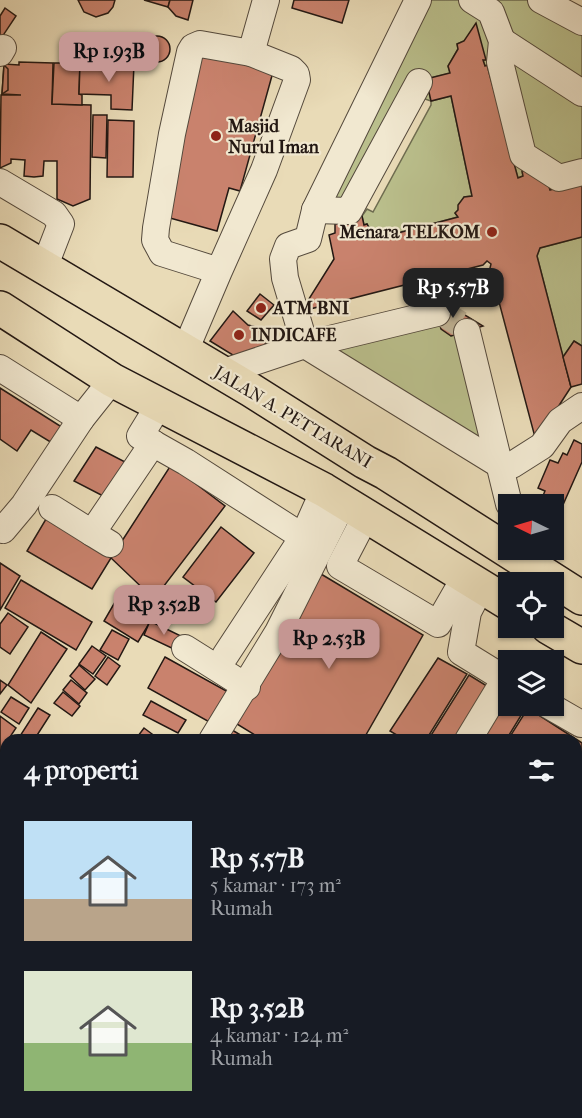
<!DOCTYPE html>
<html lang="id">
<meta charset="utf-8">
<style>
:root{--surface:#171b24;--page:#20242c;--text:#f1f3f6;--muted:#9ea1a6;--accent:#c59692}
body{margin:0;font-family:"IM FELL French Canon",serif;background:var(--page);color:var(--text);height:100vh;display:flex;flex-direction:column;font-size:22px;white-space:nowrap}
*{box-sizing:border-box;margin:0}
p{font-size:20px;color:var(--muted)}
.icon{flex:none;width:33px;height:33px;fill:none;stroke:currentColor;stroke-width:2;stroke-linecap:round;stroke-linejoin:round}
.map{position:relative;flex:1;overflow:hidden}
.panel{position:absolute;left:0px;top:734px;width:582px;height:386px;display:flex;flex-direction:column;background:var(--surface);border-radius:18px 18px 0 0;box-shadow:0 2px 4px #0004}
.panel>*{flex:none}
.needle{width:39px;rotate:275deg}
.tools{position:absolute;left:498px;top:494px;display:grid;gap:12px}
.tools a{display:grid;place-items:center;width:66px;height:66px;border-radius:0px;background:var(--surface);box-shadow:0 2px 4px #0004;font-size:30px}
.price{position:absolute;translate:-50% -51px;padding:0 14px;border-radius:12px;background:var(--accent);color:#111;font-size:20px;line-height:39px;filter:drop-shadow(0 2px 3px #0008)}
.price::after{content:'';position:absolute;left:50%;top:36px;width:18px;height:14px;margin-left:-9px;background:inherit;clip-path:polygon(0 0,100% 0,50% 100%)}
.price.current{background:#222;color:#fff}
ul{padding:0;list-style:none}
li{display:flex;align-items:center;gap:18px;height:150px;padding:0 24px}
li span{display:grid;place-items:center;flex:none;width:168px;height:120px;border-radius:0px;color:#555}
li>.icon{margin-inline-start:auto}
span .icon{width:72px;height:72px;fill:#fffc;stroke-width:1}
li b{font-size:26px}
h2{display:flex;justify-content:space-between;align-items:center;height:72px;padding:0 24px;font-size:26px}
.map>svg:first-child{display:block}
</style>
<div class="map">
<svg width="582" height="1118" viewBox="0 0 582 1118">
<rect width="100%" height="100%" fill="#e9dbb7"/>
<filter id="stains"><feTurbulence type="fractalNoise" baseFrequency=".00333" numOctaves="4"/><feColorMatrix values="0 0 0 0 .2 0 0 0 0 .09 0 0 0 0 .02 0 0 0 .5 -.17"/></filter>
<radialGradient id="worn" r=".72"><stop offset=".6" stop-color="#630" stop-opacity="0"/><stop offset="1" stop-color="#630" stop-opacity=".3"/></radialGradient>
<g fill="#babf8c" stroke="#6e6c50" stroke-width="1.5">
<path d="M418 0H541L582 22V172L526 170 522 171 523 176 518 178 487 66H485L483 60H485L464 41 457 44 458 49 448 66 450 73 426 79 431 101 451 96 472 196 464 197C462 203 460 203 458 210L455 213 458 217 375 239 367 224 364 225 362 216 367 209 373 212 431 105V101L416 96 359 205 315 210Z"/>
<polygon points="582,237 582,346 574,341 563,357 537,256 540,248"/>
<polygon points="437,313 451,336 467,332 500,465 305,345"/>
</g>
<g fill="#c9826d" stroke="#231813" stroke-width="1.5">
<polygon points="78,0 115,0 113,7 108,13 96,17 84,12"/>
<polygon points="144,0 170,0 168,7"/>
<polygon points="170,0 193,0 188,20 176,16 168,7"/>
<polygon points="294,0 349,0 342,23 292,8"/>
<polygon points="5,8 16,16 0,40 0,16"/>
<polygon points="476,23 486,60 483,60 485,66 487,65 518,178 523,176 522,171 534,168 546,177 550,190 582,181 582,237 540,248 537,256 571,387 536,441 490,268 491,264 487,261 483,265 310,309 307,302 334,259 329,235 335,233 335,224 362,216 364,225 367,224 375,239 458,217 455,213 458,210 458,205 464,197 472,196 451,96 431,101 426,79 450,73 448,66 458,49 457,44 464,41"/>
<circle cx="157" cy="49" r="13"/>
<polygon points="196,51 273,72 240,191 229,188 217,231 159,215"/>
<polygon points="19,62 53,63 52,104 91,105 90,199 73,206 57,199 57,161 44,161 43,176 34,177 24,176 25,160 11,159 11,163 0,168 1,95 21,95 2,94 4,64 19,65"/>
<polygon points="54,63 80,63 79,94 82,95 82,105 52,104"/>
<polygon points="80,63 134,64 132,110 111,109 111,95 79,94"/>
<polygon points="4,65 8,69 8,90 2,94"/>
<polygon points="93,115 107,115 106,158 92,157"/>
<polygon points="108,120 134,121 133,177 107,177"/>
<polygon points="260,294 274,305 261,320 247,311"/>
<polygon points="432,295 483,326 451,336 441,329"/>
<polygon points="233,311 248,325 263,329 266,349 236,357 210,341"/>
<polygon points="574,341 582,346 582,384 571,387 563,357"/>
<polygon points="0,388 68,431 57,446 31,430 17,451 0,439"/>
<polygon points="574,440 582,444 582,462 562,507 542,498 545,491 538,488 550,460 558,463 563,453 567,455"/>
<polygon points="96,447 129,464 107,498 74,481"/>
<polygon points="171,465 225,506 154,599 111,558"/>
<polygon points="46,519 111,558 92,589 27,551"/>
<polygon points="221,527 254,553 216,602 183,577"/>
<polygon points="0,563 20,576 0,610"/>
<polygon points="321,574 423,635 363,740 263,740 232,721"/>
<polygon points="21,580 92,622 76,650 5,608"/>
<polygon points="115,602 150,622 138,642 104,621"/>
<polygon points="8,613 28,627 10,654 0,647 0,624"/>
<polygon points="150,621 185,638 178,651 144,635"/>
<polygon points="112,630 129,639 118,660 100,650"/>
<polygon points="41,632 67,649 31,703 8,685"/>
<polygon points="92,646 106,656 93,674 79,664"/>
<polygon points="108,657 120,666 107,685 95,676"/>
<polygon points="165,657 230,693 213,724 148,688"/>
<polygon points="438,658 467,674 426,740 405,740 390,731"/>
<polygon points="79,665 95,679 85,690 70,676"/>
<polygon points="469,675 495,691 464,740 428,740"/>
<polygon points="0,680 7,685 0,694"/>
<polygon points="71,680 87,693 79,704 63,690"/>
<polygon points="63,692 80,706 72,716 54,703"/>
<polygon points="500,693 508,699 508,705 519,705 525,709 506,740 471,740"/>
<polygon points="11,697 29,708 19,724 1,712"/>
<polygon points="151,701 186,720 178,733 143,715"/>
<polygon points="38,708 50,715 34,740 25,740 20,736"/>
<polygon points="528,708 582,743 582,782 576,778 576,740 509,738"/>
<polygon points="0,716 16,728 8,740 6,740 6,743 0,752"/>
<polygon points="227,727 249,740 220,740"/>
<polygon points="144,728 160,740 135,740"/>
<polygon points="576,781 582,785 582,790 576,800"/>
<polygon points="0,789 6,793 0,804"/>
<polygon points="6,795 6,840 0,850 0,805"/>
<polygon points="582,799 582,867 576,876 576,808"/>
<polygon points="582,889 582,936 576,933 576,899"/>
<polygon points="576,973 582,976 582,1002 576,999"/>
<polygon points="576,1017 582,1021 582,1058 576,1055"/>
<polygon points="123,1113 194,1113 192,1118 132,1118"/>
<polygon points="360,1113 417,1113 414,1118 368,1118"/>
<polygon points="435,1113 476,1113 484,1118 432,1118"/>
<polygon points="502,1113 569,1113 566,1118 510,1118"/>
</g>
<g fill="none" stroke-linecap="round" stroke-linejoin="round">
<polyline stroke="#c1b496" stroke-width="26" stroke-dasharray="26 13" stroke-linecap="butt" points="437,313 442,313 465,327 467,332"/>
<g stroke="#54493c" stroke-width="28">
<g id="minor">
<polyline points="418,0 315,210 308,239 288,246 283,259 285,278 305,345 500,465 512,465 542,446 560,421 582,406"/>
<polyline points="472,0 491,12 502,41 500,62 523,155 559,178 582,172"/>
<polyline points="541,0 582,22"/>
<polyline points="502,41 582,93"/>
<polyline points="0,53 3,48"/>
<polyline points="251,53 266,0"/>
<polyline points="0,182 54,214 61,224 44,268"/>
<polyline points="315,210 349,211 419,82"/>
<polyline points="467,332 509,504"/>
<polyline points="185,351 219,271 162,253 155,240 156,228 172,134 190,52 193,47 200,44 251,53 291,69 296,74 297,80 264,170 219,271"/>
<polyline points="0,368 81,419 112,380"/>
<polyline points="221,373 305,345 437,313"/>
<polyline points="159,405 140,436 186,462 303,537 324,490"/>
<polyline points="52,508 92,533"/>
<polyline points="366,516 340,566 438,624 465,577"/>
<polyline points="0,529 3,530 24,505 81,419"/>
<polyline points="110,544 92,533 153,443"/>
<polyline points="481,587 468,612 461,652 508,681"/>
<polyline points="185,648 247,687"/>
<polyline points="225,656 303,537"/>
<polyline points="548,705 581,724"/>
<polyline points="212,740 278,632 343,503"/>
<polyline points="468,740 505,679"/>
<polyline points="0,885 6,874"/>
<polyline points="0,1072 6,1063"/>
<polyline points="258,1113 266,1118"/>
</g>
</g>
<g stroke="#231813" stroke-width="36">
<g id="highway">
<polyline points="0,241 251,390 365,462 386,473 582,598"/>
<polyline points="0,308 112,380 324,490 508,603"/>
<polyline points="548,627 582,647"/>
</g>
</g>
<use href="#minor" stroke="#f1e8d0" stroke-width="26"/>
<use href="#highway" stroke="#e9dbb7" stroke-width="33"/>
</g>
<g fill="#8f2418" stroke="#f1e8d0" stroke-width="2">
<circle cx="216" cy="136" r="6"/>
<circle cx="492" cy="232" r="6"/>
<circle cx="261" cy="308" r="6"/>
<circle cx="239" cy="335" r="6"/>
</g>
<g text-anchor="middle" stroke-width="4.5" stroke-linejoin="round" paint-order="stroke">
<g font-size="18" font-weight="bold" fill="#231813" stroke="#f1e8d0" text-anchor="start">
<text x="228" y="132">Masjid<tspan x="228" dy="21">Nurul Iman</tspan></text>
<text x="480" y="238" text-anchor="end">Menara TELKOM</text>
<text x="273" y="314">ATM BNI</text>
<text x="251" y="341">INDICAFE</text>
</g>
<g font-size="18" fill="#231813" stroke="#f1e8d0">
<text transform="translate(293 417) rotate(31)" y="6">JALAN A. PETTARANI</text>
</g>
</g>
<rect width="100%" height="100%" filter="url(#stains)"/>
<rect width="100%" height="100%" fill="url(#worn)"/>
</svg>
<div class="tools">
<a><svg class="needle" viewBox="-14 -14 28 28"><path d="M0-13l5 13h-10z" fill="#e53935"/><path d="M0 13l5-13h-10z" fill="#9ea1a6"/></svg></a>
<a><svg class="icon" aria-label="locate" viewBox="0 0 24 24"><circle cx="12" cy="12" r="6"/><path d="M12 2v4M12 18v4M2 12h4M18 12h4"/></svg></a>
<a><svg class="icon" aria-label="layers" viewBox="0 0 24 24"><path d="M12 4l9 5-9 5-9-5zM3 14l9 5 9-5"/></svg></a>
</div>
<b class="price" style="left:109px;top:83px">Rp 1.93B</b>
<b class="price current" style="left:453px;top:319px">Rp 5.57B</b>
<b class="price" style="left:164px;top:636px">Rp 3.52B</b>
<b class="price" style="left:329px;top:670px">Rp 2.53B</b>
<section class="panel">
<h2>4 properti<svg class="icon" aria-label="filters" viewBox="0 0 24 24"><path d="M4 7h16M4 17h16"/><circle cx="9" cy="7" r="2"/><circle cx="15" cy="17" r="2"/></svg></h2>
<ul>
<li><span style="background:linear-gradient(#bfe0f5 65%,#b9a48a 0)"><svg class="icon" aria-label="home" viewBox="0 0 24 24"><path d="M3 11l9-7 9 7M6 9v11h12V9"/></svg></span><div><b>Rp 5.57B</b><p>5 kamar · 173 m²</p><p>Rumah</p></div></li>
<li><span style="background:linear-gradient(#dfe7d0 60%,#8fb573 0)"><svg class="icon" aria-label="home" viewBox="0 0 24 24"><path d="M3 11l9-7 9 7M6 9v11h12V9"/></svg></span><div><b>Rp 3.52B</b><p>4 kamar · 124 m²</p><p>Rumah</p></div></li>
</ul>
</section>
</div>
